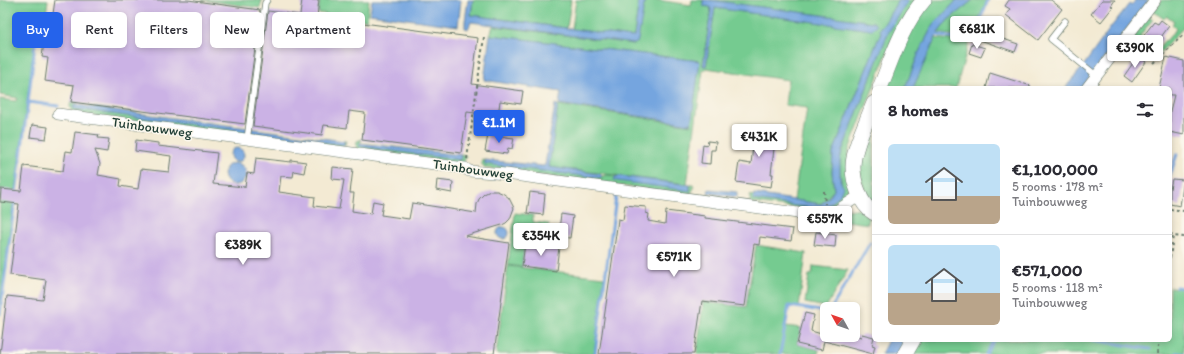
<!DOCTYPE html>
<meta charset="utf-8">
<style>
:root{--surface:#fff;--page:#f7f7f7;--text:#2b2b33;--muted:#7c7c81;--line:#e1e1e2;--accent:#2563eb}
body{margin:0;font-family:Itim,sans-serif;background:var(--page);color:var(--text);height:100vh;display:flex;flex-direction:column;font-size:15px;white-space:nowrap}
*{box-sizing:border-box;margin:0}
p{font-size:13px;color:var(--muted)}
.icon{flex:none;width:22px;height:22px;fill:none;stroke:currentColor;stroke-width:2;stroke-linecap:round;stroke-linejoin:round}
.map{position:relative;flex:1;overflow:hidden}
.drawer{position:absolute;left:872px;top:86px;width:300px;height:256px;display:flex;flex-direction:column;background:var(--surface);border-radius:6px;box-shadow:0 2px 6px #0003}
.drawer>*{flex:none}
.guide{position:absolute;left:12px;top:12px;width:380px;height:36px;display:flex;gap:8px}
.needle{width:26px;rotate:310deg}
.buttons{position:absolute;left:820px;top:302px;display:grid;gap:8px}
.buttons a{display:grid;place-items:center;width:40px;height:40px;border-radius:6px;background:var(--surface);box-shadow:0 2px 6px #0003;font-size:20px}
.price{position:absolute;translate:-50% -34px;padding:0 9px;border-radius:4px;background:#fff;color:#222;font-size:13px;line-height:26px;filter:drop-shadow(0 1px 2px #0008)}
.price::after{content:'';position:absolute;left:50%;top:24px;width:12px;height:9px;margin-left:-6px;background:inherit;clip-path:polygon(0 0,100% 0,50% 100%)}
.price.active{background:var(--accent);color:#fff}
ul{padding:0;list-style:none}
li{display:flex;align-items:center;gap:12px;height:100px;padding:0 16px}
li+li{border-top:1px solid var(--line)}
li span{display:grid;place-items:center;flex:none;width:112px;height:80px;border-radius:6px;color:#555}
li>.icon{margin-inline-start:auto}
span .icon{width:48px;height:48px;fill:#fffc;stroke-width:1}
li b{font-size:17px}
h2{display:flex;justify-content:space-between;align-items:center;height:48px;padding:0 16px;font-size:17px}
.chip{padding:0 14px;border-radius:6px;background:var(--surface);box-shadow:0 2px 6px #0003;font-size:14px;line-height:36px}
.chip.active{background:var(--accent);color:#fff}
.map>svg:first-child{display:block}
</style>
<div class="map">
<svg width="1184" height="354" viewBox="0 0 1184 354">
<rect width="100%" height="100%" fill="#fbf7ec"/>
<filter id="ink" filterUnits="userSpaceOnUse"><feTurbulence type="fractalNoise" baseFrequency=".025" numOctaves="2"/><feDisplacementMap in="SourceGraphic" scale="8" xChannelSelector="R" yChannelSelector="G"/><feConvolveMatrix kernelMatrix="1 2 1 2 8 2 1 2 1" color-interpolation-filters="sRGB"/></filter>
<filter id="wash" filterUnits="userSpaceOnUse"><feTurbulence type="fractalNoise" baseFrequency=".012" numOctaves="4" result="noise"/><feDisplacementMap in="SourceGraphic" scale="16" xChannelSelector="R" yChannelSelector="G"/><feGaussianBlur stdDeviation="0.9" result="paint"/><feColorMatrix in="noise" values="0 0 0 0 0 0 0 0 0 0 0 0 0 0 0 0 0 1.4 0 .05"/><feComposite in="paint" operator="in"/></filter>
<g filter="url(#wash)">
<rect width="100%" height="100%" fill="#f3ead3"/>
<g fill="#74cb90" stroke="#4a8462">
<polygon points="0,0 48,0 44,28 35,40 0,305 0,99 16,101 17,98 0,95"/>
<polygon points="202,0 262,0 260,8"/>
<polygon points="320,0 369,0 367,20 318,13"/>
<polygon points="473,0 571,0 567,28 471,15"/>
<polygon points="576,0 639,0 634,36 631,37 572,29"/>
<polygon points="645,0 657,0 691,5 692,0 703,0 703,6 710,7 711,10 703,65 706,66 715,8 871,30 873,22 710,0 898,0 883,26 881,27 880,30 881,32 833,153 832,172 834,190 821,204 794,200 807,108 785,105 788,80 706,68 705,70 703,70 687,184 549,167 558,105 691,125 700,61 490,35 493,26 634,44"/>
<path d="M909 0H916L892 40 849 150 848 192C846 202 839 205 830 210L829 205C833 202 838 198 840 194 844 187 840 178 840 169 840 163 840 157 842 151L888 33Z"/>
<polygon points="931,0 957,0 933,25 920,50 905,88 885,88 904,41"/>
<polygon points="973,0 987,0 970,40 956,88 913,88 935,38 957,41 959,39 957,36 938,33 948,20"/>
<polygon points="1162,0 1184,0 1184,27 1158,55 1155,52 1165,40 1166,41 1176,29 1172,25 1174,21 1167,16 1164,19 1153,11"/>
<polygon points="1149,16 1153,19 1140,36 1150,45 1148,51 1145,55 1130,42"/>
<path d="M71 102 78 103 77 105 73 106 75 109 343 145 344 141H346L345 145 341 149 74 113C70 109 69 107 71 102Z"/>
<path d="M874 116V204C850 175 862 146 874 116Z"/>
<polygon points="362,139 359,145 363,147 460,160 461,155 466,156 463,164 358,149 356,146 357,141"/>
<path d="M482 159 485 160V164L600 178C604 174 609 175 614 176L690 191V185H693L694 188 690 195 485 168 481 163Z"/>
<polygon points="750,195 754,196 753,200 819,209 823,207 823,211 751,203 750,201"/>
<polygon points="854,209 860,210 868,217 868,224 825,218 844,211"/>
<polygon points="515,213 533,215 533,222 549,224 545,244 525,242 522,267 508,265"/>
<polygon points="756,245 806,253 799,307 789,307 786,326 801,328 797,344 819,350 818,354 697,354 703,302 746,307"/>
<polygon points="508,266 604,277 594,354 496,354"/>
<polygon points="813,266 848,270 826,307 805,303 809,275 812,275"/>
<polygon points="1170,287 1184,289 1184,354 909,354 917,340 1170,340"/>
</g>
<g fill="#74a5df" stroke="#4a718a">
<polygon points="372,0 461,0 458,26 370,14"/>
<polygon points="468,0 473,0 471,15 631,37 634,36 639,0 645,0 638,40 637,43 634,44 471,22 468,29 465,28 465,21"/>
<polygon points="703,0 710,0 873,22 877,25 876,27 871,30 715,8 706,66 703,66 711,10 710,7 703,6"/>
<polygon points="898,0 909,0 888,33 842,151 840,160 840,179 843,187 840,195 829,205 819,209 753,200 754,194 821,204 830,196 834,190 832,172 833,153 881,32 880,30 881,27 883,26"/>
<polygon points="957,0 973,0 948,20 938,33 913,88 905,88 920,50 933,25"/>
<polygon points="1136,0 1149,0 1081,88 1065,88 1081,69 1111,27 1129,4 1131,5"/>
<polygon points="490,35 700,61 691,124 559,104 561,92 484,80"/>
<polygon points="555,104 558,105 549,167 600,174 602,176 600,178 485,164 485,160 543,166 545,165"/>
<polygon points="77,105 344,141 344,145 75,109 73,108 73,106"/>
<polygon points="360,143 461,155 460,160 363,147 359,146"/>
<circle cx="237" cy="155" r="7"/>
<circle cx="235" cy="174" r="11"/>
<polygon points="619,176 690,185 690,191 617,181 614,180 615,177"/>
<polygon points="709,189 737,192 737,197 708,193"/>
<circle cx="503" cy="233" r="6"/>
<polygon points="888,340 907,340 899,354 881,354"/>
</g>
<g fill="none" stroke-linecap="round" stroke-linejoin="round">
<g stroke="#74a5df" stroke-width="3">
<polyline points="937,35 957,39"/>
<polyline points="972,41 988,0"/>
<polyline points="28,102 35,44"/>
<polyline points="1170,175 1177,154"/>
<polyline points="16,193 28,102 58,106"/>
<polyline points="1176,287 1184,288"/>
<polyline points="831,309 870,243"/>
<polyline points="0,314 15,200"/>
<polyline points="1093,340 1150,349"/>
<polyline points="1177,353 1184,354"/>
<polyline points="595,354 616,197"/>
<polyline points="780,354 789,306 827,312"/>
<polyline points="986,354 994,340"/>
</g>
</g>
<g id="blocks">
<g fill="#cbb2e5">
<polygon points="55,0 188,0 260,10 245,124 71,102 74,85 45,81 48,58 42,57 44,42 49,42"/>
<polygon points="302,0 319,0 317,17 478,38 472,84 523,91 521,104 500,101 498,116 467,112 461,153 362,140 365,113 349,111 347,128 324,125 322,135 253,126 268,11 300,15"/>
<polygon points="1009,0 1051,0 1062,9 1038,40 1006,15 1010,9 1005,6"/>
<polygon points="1102,0 1115,0 1111,6 1113,7 1101,22 1091,14"/>
<polygon points="1161,20 1169,26 1161,37 1163,38 1157,46 1144,35 1154,22 1158,24"/>
<polygon points="983,32 1018,44 1015,52 980,40"/>
<polygon points="972,44 985,48 981,57 969,53"/>
<polygon points="1138,56 1146,62 1132,82 1124,76"/>
<polygon points="1166,57 1184,61 1184,135 1170,132 1170,111 1174,95 1170,95 1170,88 1159,88"/>
<polygon points="990,73 1031,86 1030,88 986,88"/>
<polygon points="32,125 48,127 46,139 30,137"/>
<polygon points="742,127 782,132 781,141 775,140 771,174 773,174 771,187 736,182 739,162 751,164 754,137 741,136"/>
<polygon points="75,132 99,135 98,138 109,139 107,152 95,150 100,164 98,175 121,179 120,186 138,189 141,169 169,172 171,156 135,151 136,140 158,143 158,146 217,153 213,184 245,187 247,173 254,174 256,158 291,162 291,160 306,162 304,173 294,171 293,177 281,176 279,192 315,197 314,206 339,209 344,180 332,179 333,167 353,169 350,193 354,193 352,211 371,214 373,201 383,203 381,215 409,219 412,203 476,213 477,204 479,199 484,194 490,191 497,191 504,194 509,198 514,208 510,219 506,223 502,225 465,236 509,243 494,354 0,354 7,296 43,300 46,280 10,275 19,204 0,202 1,189 21,191 24,166 63,171 66,151 72,152"/>
<polygon points="488,135 514,138 512,149 508,148 507,154 485,151"/>
<polygon points="708,141 716,142 715,150 711,150 710,164 701,163 703,144 707,145"/>
<polygon points="1172,179 1184,180 1180,206 1170,204 1170,189"/>
<polygon points="437,180 453,182 452,193 436,190"/>
<polygon points="530,192 545,194 543,215 527,213"/>
<polygon points="625,205 646,207 646,213 649,214 648,221 665,224 666,211 705,216 705,218 793,229 791,241 760,237 759,245 754,244 745,306 702,301 694,354 599,354 617,227 618,219 623,220"/>
<polygon points="561,214 573,216 570,238 558,237"/>
<polygon points="816,232 836,235 835,247 814,245"/>
<polygon points="525,243 559,247 556,271 522,266"/>
<polygon points="805,313 814,315 811,331 825,335 855,335 861,337 862,334 874,337 872,345 875,346 873,354 824,341 822,350 797,344"/>
</g>
</g>
</g>
<g filter="url(#ink)">
<use href="#blocks" fill-opacity="0" stroke="#697a6c" stroke-width="1"/>
<g fill="none" stroke-linecap="round" stroke-linejoin="round">
<g stroke="#697a6c" stroke-width="7">
<g id="lane">
<polyline points="1065,21 1051,39 1097,76"/>
<polyline points="247,140 265,3 267,0"/>
</g>
</g>
<g stroke="#697a6c" stroke-width="12">
<g id="street">
<polyline points="1087,88 1155,0"/>
<polyline points="58,114 465,168 469,171 506,174 820,216 836,211 859,196"/>
</g>
</g>
<g stroke="#697a6c" stroke-width="16">
<g id="secondary">
<path d="M880 88C892 58 902 25 924 0"/>
<path d="M874 103C867 121 853 148 853 167 853 175 855 184 858 191 861 200 866 208 874 213"/>
<polyline points="905,354 913,340"/>
</g>
</g>
<g stroke="#697a6c" stroke-width="2" stroke-dasharray="3 3" stroke-linecap="butt">
<polyline points="1154,63 1184,34"/>
<polyline points="467,159 484,37"/>
<polyline points="824,191 825,204"/>
<polyline points="1170,209 1184,211"/>
<polyline points="1170,234 1173,236 1184,237"/>
<polyline points="1170,258 1173,236"/>
<polyline points="1157,354 1159,340"/>
</g>
<use href="#lane" stroke="#fff" stroke-width="5.5"/>
<use href="#street" stroke="#fff" stroke-width="11"/>
<use href="#secondary" stroke="#fff" stroke-width="15"/>
</g>
</g>
<g text-anchor="middle" stroke-width="3" stroke-linejoin="round" paint-order="stroke">
<g font-size="14" fill="#1f3d34" stroke="#fbf7ec">
<text transform="translate(152 127) rotate(8)" y="5">Tuinbouwweg</text>
<text transform="translate(473 169) rotate(8)" y="5">Tuinbouwweg</text>
</g>
</g>
</svg>
<div class="buttons">
<a><svg class="needle" viewBox="-14 -14 28 28"><path d="M0-13l5 13h-10z" fill="#e53935"/><path d="M0 13l5-13h-10z" fill="#7c7c81"/></svg></a>
</div>
<b class="price" style="left:977px;top:50px">€681K</b>
<b class="price" style="left:1135px;top:69px">€390K</b>
<b class="price active" style="left:499px;top:144px">€1.1M</b>
<b class="price" style="left:759px;top:158px">€431K</b>
<b class="price" style="left:825px;top:240px">€557K</b>
<b class="price" style="left:541px;top:257px">€354K</b>
<b class="price" style="left:243px;top:266px">€389K</b>
<b class="price" style="left:674px;top:278px">€571K</b>
<div class="guide">
<a class="chip active">Buy</a>
<a class="chip">Rent</a>
<a class="chip">Filters</a>
<a class="chip">New</a>
<a class="chip">Apartment</a>
</div>
<section class="drawer">
<h2>8 homes<svg class="icon" aria-label="filters" viewBox="0 0 24 24"><path d="M4 7h16M4 17h16"/><circle cx="9" cy="7" r="2"/><circle cx="15" cy="17" r="2"/></svg></h2>
<ul>
<li><span style="background:linear-gradient(#bfe0f5 65%,#b9a48a 0)"><svg class="icon" aria-label="home" viewBox="0 0 24 24"><path d="M3 11l9-7 9 7M6 9v11h12V9"/></svg></span><div><b>€1,100,000</b><p>5 rooms · 178 m²</p><p>Tuinbouwweg</p></div></li>
<li><span style="background:linear-gradient(#bfe0f5 60%,#b9a48a 0)"><svg class="icon" aria-label="home" viewBox="0 0 24 24"><path d="M3 11l9-7 9 7M6 9v11h12V9"/></svg></span><div><b>€571,000</b><p>5 rooms · 118 m²</p><p>Tuinbouwweg</p></div></li>
</ul>
</section>
</div>
